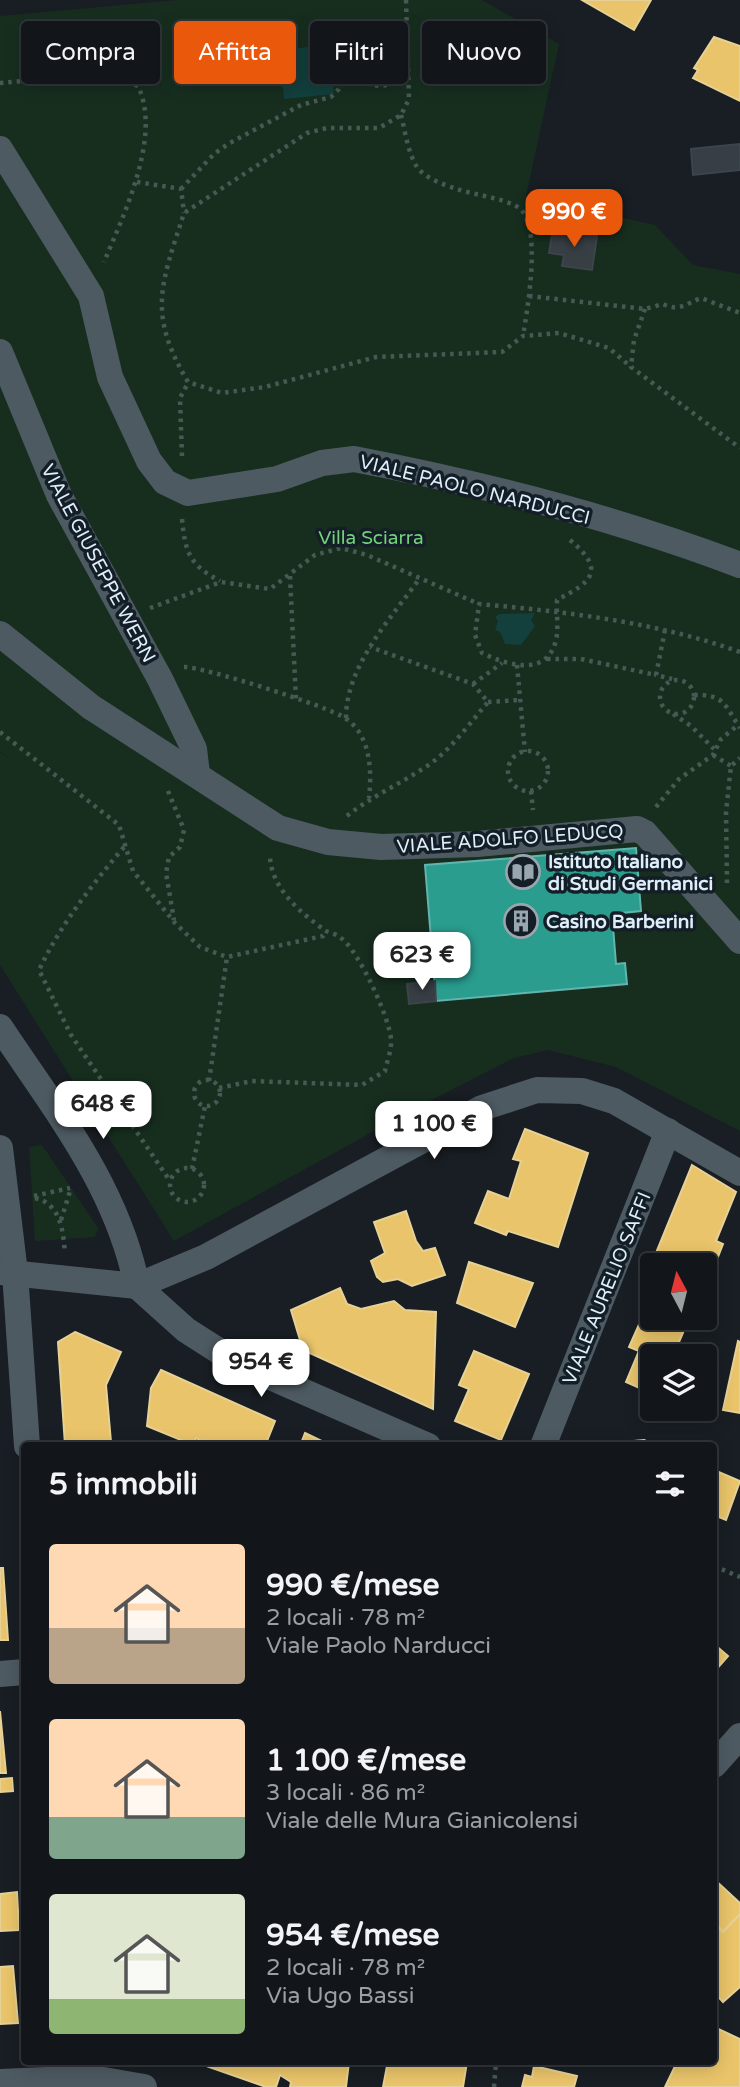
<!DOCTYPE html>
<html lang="it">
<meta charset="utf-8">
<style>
:root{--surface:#12161a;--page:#1f2327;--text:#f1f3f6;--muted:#9c9fa2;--line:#313539;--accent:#ea580c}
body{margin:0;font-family:"Varela Round",sans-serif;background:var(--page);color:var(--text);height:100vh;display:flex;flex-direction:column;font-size:26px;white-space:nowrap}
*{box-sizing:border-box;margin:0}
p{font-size:23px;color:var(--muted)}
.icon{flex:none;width:38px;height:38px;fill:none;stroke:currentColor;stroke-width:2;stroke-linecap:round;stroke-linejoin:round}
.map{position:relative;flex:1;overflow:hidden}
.side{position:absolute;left:21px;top:1442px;width:696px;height:623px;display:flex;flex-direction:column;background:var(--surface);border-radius:7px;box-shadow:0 4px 18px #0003,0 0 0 2px var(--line)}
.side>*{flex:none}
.top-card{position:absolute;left:21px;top:21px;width:698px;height:63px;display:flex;gap:14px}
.needle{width:46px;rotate:353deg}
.buttons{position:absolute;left:640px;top:1253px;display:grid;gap:14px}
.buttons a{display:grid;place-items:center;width:77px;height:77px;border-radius:7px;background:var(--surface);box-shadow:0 4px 18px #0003,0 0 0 2px var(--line);font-size:35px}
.price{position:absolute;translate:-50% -60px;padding:0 16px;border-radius:14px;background:#fff;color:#222;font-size:23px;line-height:46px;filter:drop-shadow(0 2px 4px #0008)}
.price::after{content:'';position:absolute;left:50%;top:42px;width:21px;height:16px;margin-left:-10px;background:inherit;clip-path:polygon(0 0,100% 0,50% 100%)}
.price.selected{background:var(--accent);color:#fff}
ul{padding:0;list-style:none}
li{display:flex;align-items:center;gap:21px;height:175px;padding:0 28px}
li span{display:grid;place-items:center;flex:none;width:196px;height:140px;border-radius:7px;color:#555}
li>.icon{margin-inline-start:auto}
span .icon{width:84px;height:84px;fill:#fffc;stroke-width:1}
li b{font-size:30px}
h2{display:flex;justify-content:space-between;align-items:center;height:84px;padding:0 28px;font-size:30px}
.chip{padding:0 24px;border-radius:7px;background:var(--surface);box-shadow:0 4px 18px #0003,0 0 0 2px var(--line);font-size:24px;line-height:63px}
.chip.selected{background:var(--accent);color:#fff}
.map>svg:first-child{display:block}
</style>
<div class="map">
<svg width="740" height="2087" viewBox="0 0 740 2087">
<rect width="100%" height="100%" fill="#181e23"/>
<g fill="#172e1f">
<polygon points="178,0 482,0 559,44 526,196 655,225 693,265 740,274 740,1131 616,1067 548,1050 514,1058 420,1106 174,1241 0,965 0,752 8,758 0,751 0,16"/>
<polygon points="42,1145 98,1228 95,1237 35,1241 29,1147"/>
</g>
<g fill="#133f3c">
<polygon points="329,45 330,57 341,68 338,80 333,83 334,94 284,99 283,88 272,76 275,64 280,61 279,50"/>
<polygon points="535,613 531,620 535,626 521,645 505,644 500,632 495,630 498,621 495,617 499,614"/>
</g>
<g fill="#e9c46a" stroke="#e6d196" stroke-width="2">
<polygon points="582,0 651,0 634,30"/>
<polygon points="714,37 740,46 740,101 693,78 698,70 694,68"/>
<polygon points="525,1129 588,1153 558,1247 508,1231 506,1235 475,1223 488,1191 509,1199 521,1161 513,1159"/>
<polygon points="692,1165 736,1192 716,1241 723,1244 705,1290 705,1265 653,1265 653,1272 649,1270"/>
<polygon points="406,1211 416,1241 423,1251 435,1248 445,1275 412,1286 398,1279 383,1282 377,1277 371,1261 385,1253 374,1222"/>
<polygon points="469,1262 533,1283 515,1327 457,1303"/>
<polygon points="340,1288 347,1304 361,1309 394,1301 405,1310 436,1312 433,1409 303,1350 291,1310"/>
<polygon points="645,1311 653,1314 653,1318 685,1328 673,1356 653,1356 653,1394 626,1382 639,1351 629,1347"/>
<polygon points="75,1332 121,1352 106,1385 111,1442 65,1445 58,1342"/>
<polygon points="738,1341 740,1342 740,1413 723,1410"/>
<polygon points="474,1351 529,1374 501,1440 455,1421 469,1389 459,1385"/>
<polygon points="161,1370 275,1421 265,1446 209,1446 196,1438 193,1445 147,1426 151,1388"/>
<polygon points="305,1433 332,1446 300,1446"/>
<polygon points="644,1440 656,1446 602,1446 602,1444"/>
<polygon points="714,1470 740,1481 726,1520 714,1515"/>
<polygon points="0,1568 3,1568 8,1640 0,1640"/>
<polygon points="714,1644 728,1656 714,1672"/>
<polygon points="0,1711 6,1773 0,1773"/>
<polygon points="12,1778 13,1791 0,1792 0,1779"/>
<polygon points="714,1879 740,1903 740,1914 723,1932 714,1922 714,1903 717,1900 714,1897"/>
<polygon points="17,1892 19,1930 0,1931 0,1894"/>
<polygon points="740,1914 740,1987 723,2002 714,1992 714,1922 723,1932"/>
<polygon points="13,1966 18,2023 0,2024 0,1967"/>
<polygon points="714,2027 740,2039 740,2087 665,2087 677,2062 714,2062"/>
<polygon points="195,2062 349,2062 346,2087 290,2087 291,2082 280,2075 276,2087 266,2087"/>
<polygon points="414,2062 467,2062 463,2087 383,2087 387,2066"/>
<polygon points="534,2066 577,2076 574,2087 522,2087 525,2075 532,2077"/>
</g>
<polygon fill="#2a9d8f" stroke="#60b5af" stroke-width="2" points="636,848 641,911 612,914 616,964 625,963 627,984 436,1001 425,865"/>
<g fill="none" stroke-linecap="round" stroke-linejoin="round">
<polyline stroke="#133f3c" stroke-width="10" points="245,79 272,76"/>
</g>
<g fill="#373e44" stroke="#3c444c" stroke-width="2">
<polygon points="740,144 740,170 693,175 691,149"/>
<polygon points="553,229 597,236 592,270 562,266 564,255 549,253"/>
<polygon points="435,981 436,1001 409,1004 407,984"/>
</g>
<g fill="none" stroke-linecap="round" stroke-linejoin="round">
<g stroke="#465a55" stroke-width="4.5" stroke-dasharray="3.5 5" stroke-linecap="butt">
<path d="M406 0 409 99 401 115 379 128H327L307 133 184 213C161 285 147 313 188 382L222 393 265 387 376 357 502 352 523 336 559 333 609 348 631 367"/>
<path d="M0 83C44 80 96 69 138 86 162 136 124 214 104 262"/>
<path d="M401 115C405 131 408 153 417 167 425 178 442 184 454 188 474 195 498 197 516 206 544 219 527 311 523 336"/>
<polyline points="137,182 181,189 184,213"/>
<path d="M181 189 214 154 228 144 301 105 331 97 339 89 344 75C378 84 373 94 409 75"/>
<path d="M529 296 645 309 663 304C678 312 686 304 701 298L740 313"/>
<polyline points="645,309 634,340 631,367 740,448"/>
<polyline points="182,456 180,398 188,383"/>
<path d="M182 519C185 553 190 565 220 581"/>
<path d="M570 540C607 571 591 582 557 600 556 613 559 628 556 640 547 678 507 665 482 653L475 635 479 604C568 612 656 622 740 652"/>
<polyline points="290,576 296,700"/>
<polyline points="150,608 221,582 270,589 315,555 341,548 367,555 479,604"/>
<polyline points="665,630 656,675 672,679"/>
<polyline points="547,659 581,659 656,675"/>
<polyline points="517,665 525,752"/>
<path d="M184 667C201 666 330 707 345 718 371 735 372 771 369 798"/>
<circle cx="677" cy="697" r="17"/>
<polyline points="473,684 502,663"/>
<path d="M694 695C725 694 725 706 740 728"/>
<polyline points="488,702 519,700"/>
<polyline points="673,714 691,726 714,749"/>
<path d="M346 718C346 666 391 618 420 578"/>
<polyline points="0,732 119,825 133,871 175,923 200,947 227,957 323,936 327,931"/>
<circle cx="528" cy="771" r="20"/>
<polyline points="713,755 731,766"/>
<polyline points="168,791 184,830 180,847 169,857 166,873 174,920"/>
<polyline points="531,791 533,810"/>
<polyline points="656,807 679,779 713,755 721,739 738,725"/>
<path d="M347 816C372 796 400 784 427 766 451 750 469 724 488 702L473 684 370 647"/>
<path d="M124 847C91 886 61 924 39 970L71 1035 170 1181"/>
<polyline points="727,883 726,812 731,766 740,758"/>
<circle cx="207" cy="1093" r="13"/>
<polyline points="209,1081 227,957"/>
<path d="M219 1088 252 1081 362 1085 385 1071C387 1061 392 1049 391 1039 389 1017 359 951 341 938 337 934 331 933 326 931 302 914 270 888 270 855"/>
<circle cx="187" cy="1185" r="17"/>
<polyline points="192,1169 205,1106"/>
<polyline points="34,1196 70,1188"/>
<path d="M35 1198C61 1204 63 1231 65 1253"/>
<polyline points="61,1220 71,1188"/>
<polyline points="714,1566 740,1577"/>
<polyline points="494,2087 496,2062"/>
</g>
<g stroke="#4e5a62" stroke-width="26">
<path d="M0 149 91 296 110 377 149 461 165 482 188 493 277 479 322 463 354 459C484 484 616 518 740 565"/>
<polyline points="0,352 59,495 160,679 194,749 197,774"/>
<polyline points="0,634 91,707 278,828 328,842 381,847 477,844 637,829 645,833 740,941"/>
<path d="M0 1027C55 1110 117 1186 137 1286"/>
<polyline points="0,1148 15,1273 27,1446"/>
<polyline points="0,1272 137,1286 206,1257 482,1108 537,1090 582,1091 614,1101 740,1173"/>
<polyline points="137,1286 186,1330 236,1362 428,1446"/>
<polyline points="543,1446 668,1131"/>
<polyline points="0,1674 24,1672"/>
<polyline points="714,1765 740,1736"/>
<polyline points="0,2082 92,2078 144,2087"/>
</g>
</g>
<defs>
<g id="library-ring" transform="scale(1.75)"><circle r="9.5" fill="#141e27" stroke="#99a5af" stroke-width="1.5"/><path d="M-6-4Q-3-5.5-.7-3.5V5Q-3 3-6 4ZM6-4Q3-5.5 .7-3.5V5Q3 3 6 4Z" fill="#99a5af"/></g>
<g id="building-ring" transform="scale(1.75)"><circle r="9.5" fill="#141e27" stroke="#99a5af" stroke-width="1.5"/><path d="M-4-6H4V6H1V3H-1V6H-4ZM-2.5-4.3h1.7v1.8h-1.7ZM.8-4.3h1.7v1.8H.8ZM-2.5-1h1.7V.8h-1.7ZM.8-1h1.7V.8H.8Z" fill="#99a5af"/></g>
</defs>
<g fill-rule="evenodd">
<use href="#library-ring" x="523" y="872"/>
<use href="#building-ring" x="521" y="921"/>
</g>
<g text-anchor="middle" stroke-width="7" stroke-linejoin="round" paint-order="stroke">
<g font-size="19" fill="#deeefb" stroke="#141e27">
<text transform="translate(475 489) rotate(14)" y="7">VIALE PAOLO NARDUCCI</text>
<text transform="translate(99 563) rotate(62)" y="7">VIALE GIUSEPPE WERN</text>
<text transform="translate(510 838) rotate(-4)" y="7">VIALE ADOLFO LEDUCQ</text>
<text transform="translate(606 1288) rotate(-68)" y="7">VIALE AURELIO SAFFI</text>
</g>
<g font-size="19" fill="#72d279" stroke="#141e27">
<text x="371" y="544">Villa Sciarra</text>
</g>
<g font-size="19" font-weight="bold" fill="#deeefb" stroke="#141e27" text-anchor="start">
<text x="548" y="868">Istituto Italiano<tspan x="548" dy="22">di Studi Germanici</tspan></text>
<text x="546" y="928">Casino Barberini</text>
</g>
</g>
</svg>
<div class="buttons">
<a><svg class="needle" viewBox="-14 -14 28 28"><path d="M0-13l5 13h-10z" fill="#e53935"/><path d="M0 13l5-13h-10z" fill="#9c9fa2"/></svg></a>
<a><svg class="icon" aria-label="layers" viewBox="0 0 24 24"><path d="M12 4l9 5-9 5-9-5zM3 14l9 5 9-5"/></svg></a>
</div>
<b class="price selected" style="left:574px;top:249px">990 €</b>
<b class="price" style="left:422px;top:992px">623 €</b>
<b class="price" style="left:103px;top:1141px">648 €</b>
<b class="price" style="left:434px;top:1161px">1 100 €</b>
<b class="price" style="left:261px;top:1399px">954 €</b>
<div class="top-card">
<a class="chip">Compra</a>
<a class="chip selected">Affitta</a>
<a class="chip">Filtri</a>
<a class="chip">Nuovo</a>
</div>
<section class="side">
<h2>5 immobili<svg class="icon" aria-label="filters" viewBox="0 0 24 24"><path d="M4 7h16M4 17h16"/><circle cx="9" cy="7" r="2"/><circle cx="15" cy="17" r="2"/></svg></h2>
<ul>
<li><span style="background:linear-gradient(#ffd9b3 60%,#b9a48a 0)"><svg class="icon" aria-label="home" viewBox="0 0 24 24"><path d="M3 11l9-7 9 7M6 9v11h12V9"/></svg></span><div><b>990 €/mese</b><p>2 locali · 78 m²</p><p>Viale Paolo Narducci</p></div></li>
<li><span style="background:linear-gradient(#ffd9b3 70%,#7fa58c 0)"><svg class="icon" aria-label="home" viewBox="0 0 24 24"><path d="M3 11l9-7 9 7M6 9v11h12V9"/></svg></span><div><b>1 100 €/mese</b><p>3 locali · 86 m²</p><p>Viale delle Mura Gianicolensi</p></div></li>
<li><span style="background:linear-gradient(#dfe7d0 75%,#8fb573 0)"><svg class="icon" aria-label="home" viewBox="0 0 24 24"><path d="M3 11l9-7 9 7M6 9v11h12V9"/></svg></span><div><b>954 €/mese</b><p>2 locali · 78 m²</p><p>Via Ugo Bassi</p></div></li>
</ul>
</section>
</div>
